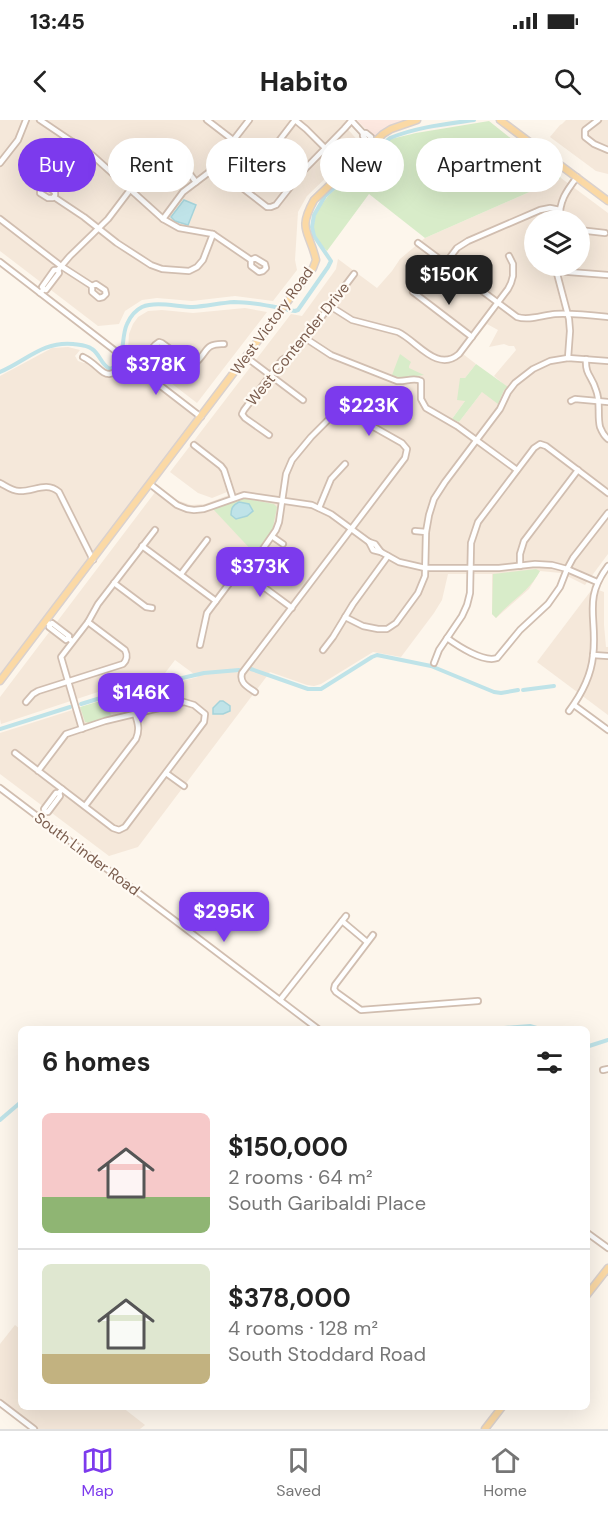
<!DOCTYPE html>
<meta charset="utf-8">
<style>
:root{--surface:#fff;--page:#f6f6f6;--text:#222;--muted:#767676;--line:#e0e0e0;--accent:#7c3aed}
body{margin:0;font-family:"DM Sans",sans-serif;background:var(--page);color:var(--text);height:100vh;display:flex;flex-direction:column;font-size:22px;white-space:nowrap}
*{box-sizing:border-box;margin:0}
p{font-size:20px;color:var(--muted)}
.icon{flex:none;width:33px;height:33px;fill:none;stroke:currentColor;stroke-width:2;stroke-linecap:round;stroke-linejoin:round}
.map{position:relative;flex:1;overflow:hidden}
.details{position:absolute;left:18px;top:906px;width:572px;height:384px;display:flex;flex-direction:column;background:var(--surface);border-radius:9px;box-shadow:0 6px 24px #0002}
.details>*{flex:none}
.guide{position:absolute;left:18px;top:18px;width:573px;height:54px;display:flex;gap:12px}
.buttons{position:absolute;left:524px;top:90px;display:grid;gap:12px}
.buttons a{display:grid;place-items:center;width:66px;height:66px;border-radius:50%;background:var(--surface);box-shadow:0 6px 24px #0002;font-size:30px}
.price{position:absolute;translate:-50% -51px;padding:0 14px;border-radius:12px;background:var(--accent);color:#fff;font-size:20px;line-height:39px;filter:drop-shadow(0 2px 3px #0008)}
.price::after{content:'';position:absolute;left:50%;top:36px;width:18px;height:14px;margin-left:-9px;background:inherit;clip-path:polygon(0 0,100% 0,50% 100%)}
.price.active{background:#222;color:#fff}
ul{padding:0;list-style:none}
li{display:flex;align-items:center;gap:18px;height:150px;padding:0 24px}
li+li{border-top:2px solid var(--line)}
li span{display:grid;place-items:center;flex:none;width:168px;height:120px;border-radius:9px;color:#555}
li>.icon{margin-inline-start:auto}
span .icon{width:72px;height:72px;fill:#fffc;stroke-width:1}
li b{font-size:26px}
h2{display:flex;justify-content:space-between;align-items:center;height:72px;padding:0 24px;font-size:26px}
.tag{padding:0 21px;border-radius:27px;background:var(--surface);box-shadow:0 6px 24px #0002;font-size:21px;line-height:54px}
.tag.active{background:var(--accent);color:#fff}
.status{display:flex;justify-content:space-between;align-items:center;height:42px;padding:0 30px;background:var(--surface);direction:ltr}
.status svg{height:16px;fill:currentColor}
header{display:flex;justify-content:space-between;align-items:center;height:78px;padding:0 24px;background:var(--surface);font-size:27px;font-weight:800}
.dock{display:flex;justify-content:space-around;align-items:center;height:84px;border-top:2px solid var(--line);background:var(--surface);font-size:16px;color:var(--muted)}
.dock a{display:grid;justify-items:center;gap:3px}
.dock .active{color:var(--accent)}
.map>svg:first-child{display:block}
</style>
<div class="status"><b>13:45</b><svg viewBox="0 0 49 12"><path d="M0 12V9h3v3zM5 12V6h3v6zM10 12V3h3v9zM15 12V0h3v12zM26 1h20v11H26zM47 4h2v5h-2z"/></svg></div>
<header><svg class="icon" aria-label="back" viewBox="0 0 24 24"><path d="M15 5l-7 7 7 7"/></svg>Habito<svg class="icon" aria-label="search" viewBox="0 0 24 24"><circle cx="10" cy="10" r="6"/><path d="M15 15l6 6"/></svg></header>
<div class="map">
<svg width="608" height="1309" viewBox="0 0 608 1309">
<rect width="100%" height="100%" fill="#fdf6ec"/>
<g fill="#f5e8da" fill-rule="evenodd">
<polygon points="0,0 347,0 344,5 361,24 307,76 298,92 295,140 297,150 273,181 235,176 192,181 157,178 142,180 125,191 119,204 98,206 0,131"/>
<polygon points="566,0 608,0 608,54 596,51 550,17 560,5 562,4"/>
<path d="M561 58 608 93V434L585 465 561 453 540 451 529 469 496 498 492 494V454H448L442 480 434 493 401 537 373 532 321 564 314 566 307 565 270 552 138 727 109 736 0 654V613L107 579 198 557 175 540 162 557 98 572 1 604 0 599V577L159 367 177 380 191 385 205 384 234 373 232 370 212 378 198 373 170 352 291 194 302 196 336 149 338 139 377 168 392 151 400 139 425 118ZM534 100H579V146H534ZM487 204 498 210 489 227 504 224 509 226H514L516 230 494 256 507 267 504 270 482 272 459 302 452 299 465 281 460 258H465L476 244 463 234Z"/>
<polygon points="245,188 267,192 197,283 128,230 129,214 133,204 138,197 148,191 162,190 193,193"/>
<polygon points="68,227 80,230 75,236 78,241 84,243 89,242 99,252 111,257 116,256 128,245 196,298 0,554 0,256 52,228"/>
<polygon points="593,468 604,472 604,505 606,527 608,527 608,595 537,542"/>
<polygon points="15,1205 21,1210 21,1287 122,1287 145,1305 140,1309 38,1309 0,1280 0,1224"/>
</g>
<polygon fill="#fde8e0" points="357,0 410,0 396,4 384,10 374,18"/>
<g fill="#d8ecc9">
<polygon points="489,1 561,58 425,118 369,74 327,131 316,120 313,109 316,92 328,76 391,19 416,13"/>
<polygon points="400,234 411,242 409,246 409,248 424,255 401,258 392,255"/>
<polygon points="476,244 508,267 504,270 498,284 482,272 459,302 452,299 465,281 457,280 460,258 465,258"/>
<polygon points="242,378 274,384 277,387 273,408 255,434 213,389"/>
<path d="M536 449 540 451C529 472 511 480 496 498L492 494 493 454Z"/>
<polygon points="107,579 111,596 89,603 85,602 80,587"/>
</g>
<g fill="#bfe3e8" stroke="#a5d3da" stroke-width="1.5">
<polygon points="184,80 196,85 188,105 175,101 171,97"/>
<path d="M239 382 249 384 253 391 247 396 236 399 231 395C231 388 233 385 239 382Z"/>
<polygon points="220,581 223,581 230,586 230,591 223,594 213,594 213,588"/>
</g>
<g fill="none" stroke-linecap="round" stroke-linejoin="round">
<g stroke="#bfe3e8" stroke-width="4">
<path d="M288 190 295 191 298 190 328 147 331 141 314 116 312 107 314 95 325 76 390 18C417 7 446 4 474 0"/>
<path d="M0 252C26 241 43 221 73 224 79 225 87 225 92 229 100 234 101 245 110 249 127 241 120 219 127 204 130 197 136 190 142 187 156 181 178 187 193 187 207 186 220 183 234 182 249 182 265 185 280 188"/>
<polyline points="251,549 308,569 321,569 372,537 377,535 431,546 494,572 501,573 518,570"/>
<polyline points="523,570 554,566"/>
<polyline points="81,584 117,573 204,553 239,550"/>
<polyline points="0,609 70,587"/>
<polyline points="492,909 530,906 540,909"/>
<polyline points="586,927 608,920"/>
<polyline points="0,1000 21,982"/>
</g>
<g stroke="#d1beb0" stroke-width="8">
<g id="minor">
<polyline points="40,0 92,35 163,99 179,108 213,114 251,140"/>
<polyline points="207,0 233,20"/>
<polyline points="295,0 306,9 325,28"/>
<polyline points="351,0 363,13"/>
<polyline points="598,0 585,10 585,17 594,24 608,30"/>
<polyline points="370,19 367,21 363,16 363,13 366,13 371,17 370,19 373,23"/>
<polygon points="159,25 163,25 170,29 170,35 165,37 158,32 157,28"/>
<polyline points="170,35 182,44 196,62"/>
<polyline points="0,43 18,20 26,0"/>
<polyline points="214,46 267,87 271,87 276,85 301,53 344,9 352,0"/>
<polygon points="45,65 55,72 55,75 53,78 48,78 40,73 41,67"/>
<polyline points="243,68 295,0"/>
<polyline points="54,77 84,97 117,123 151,145 162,149 189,151 197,147 203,140 213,114"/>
<polyline points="0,99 61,146 92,166"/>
<polyline points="163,99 183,72 208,53 249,0"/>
<path d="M559 100C560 80 565 73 577 57"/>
<polyline points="579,110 605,113"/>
<path d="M418 123 517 197C529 201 543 195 555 194 573 193 590 195 608 197"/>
<polygon points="255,138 265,144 266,148 263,151 259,152 251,146 251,140"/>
<polyline points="0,142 201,297"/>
<polyline points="445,144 457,128 468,121 540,90 550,88 560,90"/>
<polyline points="555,146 569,199 570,211 568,238"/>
<polyline points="58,150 70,136 108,99 130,70"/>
<polyline points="556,151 608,155"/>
<polygon points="96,164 105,170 106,174 103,177 99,178 92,172 92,166"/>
<polyline points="413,172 472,217"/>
<polyline points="40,173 44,169 46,170 59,153 58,150 54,150 42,167 44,169"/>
<path d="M330 186 352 200 398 212C417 221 437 253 459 234L508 169 511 163 513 156V144L509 136"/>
<path d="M305 218 331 235 397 261C405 262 414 257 421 261V279L426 288 457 306 517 350"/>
<path d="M149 232 155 225 159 222 162 223 188 242 194 244C208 234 203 223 224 224"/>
<path d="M83 237C105 248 103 267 128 241"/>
<polyline points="246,237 303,280"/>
<path d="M586 239C585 255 592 256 596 270 601 282 597 295 600 307 602 312 604 316 608 319"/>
<polyline points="137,248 140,244 139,243 147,233 149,232 150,235 142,245 140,244"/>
<polyline points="571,281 575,279 608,282"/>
<polyline points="269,315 245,298 242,294 244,290 282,240 295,232 354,154"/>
<polyline points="194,325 221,346 224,350 233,378"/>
<path d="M0 363C6 366 12 371 19 371 33 372 46 361 59 372L93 440"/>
<polyline points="150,364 177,385 187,389 194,390 204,389 244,375 312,385 331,394 369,422 375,424 381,432"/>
<polyline points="319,388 331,359 345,344"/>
<polyline points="415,411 426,412"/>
<polyline points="273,417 283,424"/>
<polyline points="369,422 373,430 381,432 399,442 425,448 499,448 535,444 552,445 567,449 597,462"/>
<polyline points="142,426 216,481"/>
<polyline points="520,446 520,434 524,421 578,350"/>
<polyline points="242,451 292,488"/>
<polyline points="181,454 207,420"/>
<polyline points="114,463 146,487 152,488"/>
<polyline points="345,497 363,506 378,509 387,509 396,503 418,473 425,456 426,412 429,395 434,379 445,362 500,289 508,272 515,263 533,249 550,241 568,238 608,241"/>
<polyline points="46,501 50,505 52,503 69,516 68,518 72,521"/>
<polyline points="50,505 49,507 66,520 68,518"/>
<path d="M447 518C458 526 484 543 497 538L520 510 548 484 560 467 567 449 573 438 608 393"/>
<path d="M200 525 207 493 234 457 258 436 276 410 279 402 286 354 292 340 311 317 331 297 341 292 349 293 402 323 407 329 405 338 242 553C239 563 248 567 255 572"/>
<polyline points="323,530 333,517 353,484 388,436"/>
<polyline points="593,535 608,536"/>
<polyline points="434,543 439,530 462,496 467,485 470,473 471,423 478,402 534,328 540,324 546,326 608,373"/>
<path d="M26 582 33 574 38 571 123 544C127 540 128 536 125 530L88 502"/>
<polyline points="574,585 608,610"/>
<path d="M569 591C581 575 591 556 593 536 598 498 582 480 608 446"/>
<polyline points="82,609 61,537 88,502 98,484 155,410"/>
<polyline points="15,633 113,708 119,710 125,707 204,602 205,594 194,585 184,582 105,601 66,614 38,651"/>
<polyline points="166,653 184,666"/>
<polyline points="0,668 318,909"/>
<path d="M85 686 136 619C140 610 138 603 135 594"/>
<polyline points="45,692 48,692 60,676 59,673"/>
<polyline points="40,698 45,692 44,689 56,673 59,673 62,669"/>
<polyline points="342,801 367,822"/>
<polyline points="373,815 335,865 334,869 336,872 361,890 478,881"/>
<polyline points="280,880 346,796"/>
<polyline points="603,950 608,949"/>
<polyline points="586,1112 608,1128"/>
<polyline points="0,1283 34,1309"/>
</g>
</g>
<g stroke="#dad1cd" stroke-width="9">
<g id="major">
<polyline points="500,0 608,81"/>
<path d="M0 561 313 148 316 140 315 136C308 110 298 109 314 80L383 14 391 9 417 0"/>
<polyline points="586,1176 608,1148"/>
<polyline points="485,1309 502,1287"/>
</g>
</g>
<use href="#minor" stroke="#fff" stroke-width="4.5"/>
<use href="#major" stroke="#fbd9a5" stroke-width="6"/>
</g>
<g text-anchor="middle" stroke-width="4.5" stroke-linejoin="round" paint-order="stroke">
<g font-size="15" fill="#7a5c4d" stroke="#fffaf3">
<text transform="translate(272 201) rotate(-54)" y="5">West Victory Road</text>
<text transform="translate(298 224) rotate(-51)" y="5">West Contender Drive</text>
<text transform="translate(87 734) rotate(37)" y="5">South Linder Road</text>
</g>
</g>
</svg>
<div class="buttons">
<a><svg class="icon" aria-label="layers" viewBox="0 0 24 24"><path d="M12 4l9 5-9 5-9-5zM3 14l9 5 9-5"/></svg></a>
</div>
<b class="price active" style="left:449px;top:186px">$150K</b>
<b class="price" style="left:156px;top:276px">$378K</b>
<b class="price" style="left:369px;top:317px">$223K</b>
<b class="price" style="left:260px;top:478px">$373K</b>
<b class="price" style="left:141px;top:604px">$146K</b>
<b class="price" style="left:224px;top:823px">$295K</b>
<div class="guide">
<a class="tag active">Buy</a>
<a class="tag">Rent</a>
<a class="tag">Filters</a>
<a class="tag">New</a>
<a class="tag">Apartment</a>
</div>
<section class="details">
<h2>6 homes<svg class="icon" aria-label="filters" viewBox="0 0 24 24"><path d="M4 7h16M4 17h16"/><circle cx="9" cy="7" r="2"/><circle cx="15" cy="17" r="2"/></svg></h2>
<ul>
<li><span style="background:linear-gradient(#f6c9c9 70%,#8fb573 0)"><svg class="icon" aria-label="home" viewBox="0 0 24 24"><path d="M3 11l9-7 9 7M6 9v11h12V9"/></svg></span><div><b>$150,000</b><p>2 rooms · 64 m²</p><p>South Garibaldi Place</p></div></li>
<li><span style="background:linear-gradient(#dfe7d0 75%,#c2b280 0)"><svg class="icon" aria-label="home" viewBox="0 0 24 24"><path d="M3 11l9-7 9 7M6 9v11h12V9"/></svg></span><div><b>$378,000</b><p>4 rooms · 128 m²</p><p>South Stoddard Road</p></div></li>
</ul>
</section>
</div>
<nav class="dock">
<a class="active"><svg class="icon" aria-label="map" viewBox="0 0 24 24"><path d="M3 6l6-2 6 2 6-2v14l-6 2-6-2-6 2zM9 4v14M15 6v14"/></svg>Map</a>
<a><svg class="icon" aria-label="saved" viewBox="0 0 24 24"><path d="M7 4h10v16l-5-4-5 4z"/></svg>Saved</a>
<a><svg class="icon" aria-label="home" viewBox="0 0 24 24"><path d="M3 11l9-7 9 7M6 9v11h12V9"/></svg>Home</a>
</nav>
